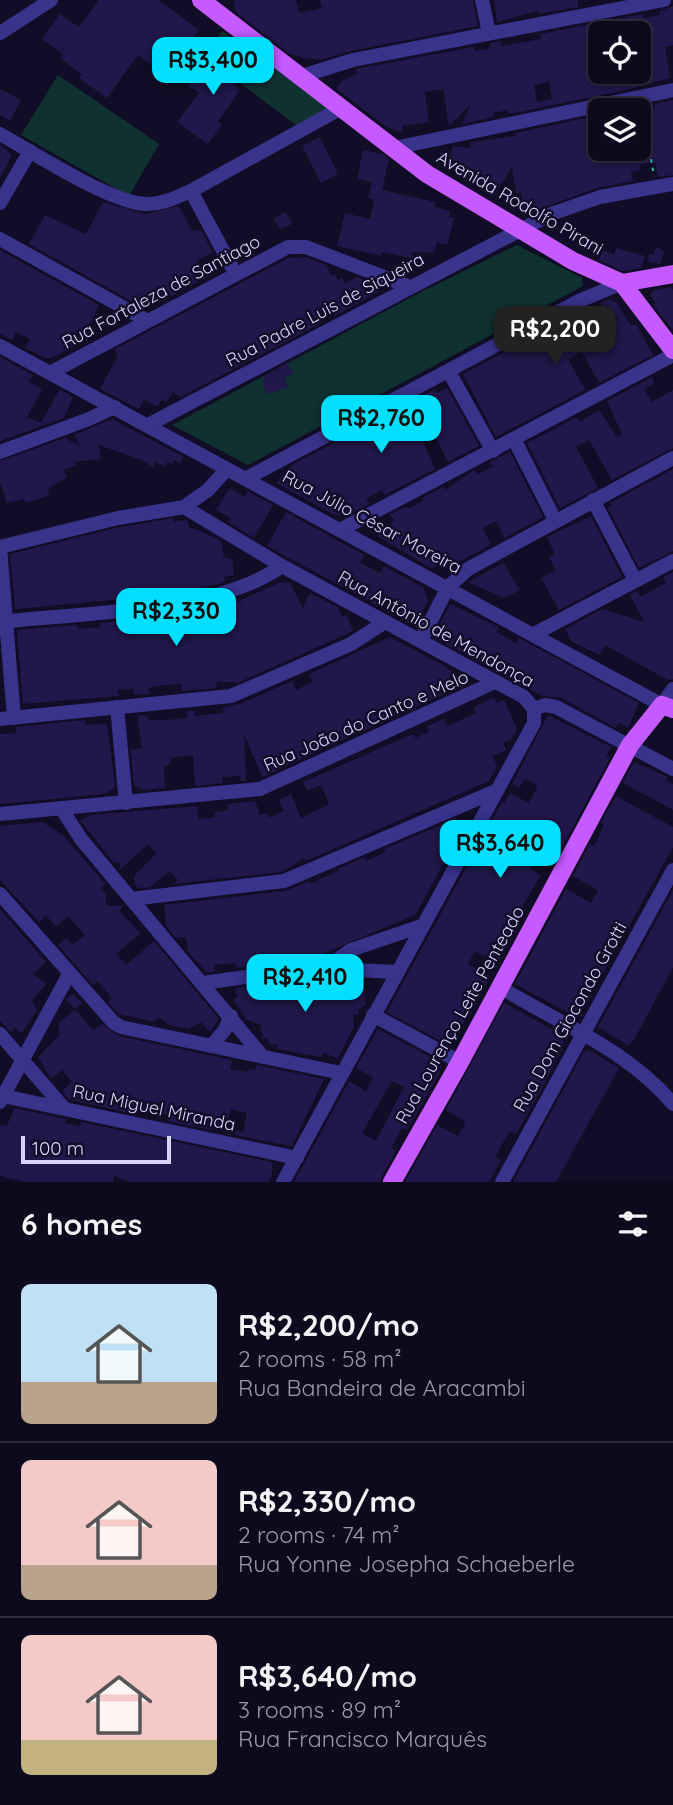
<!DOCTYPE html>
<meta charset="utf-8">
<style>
:root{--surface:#0e0a1d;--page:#171326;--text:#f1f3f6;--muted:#9b9aa4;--line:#2e2b3b;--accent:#00e0fe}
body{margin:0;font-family:Quicksand,sans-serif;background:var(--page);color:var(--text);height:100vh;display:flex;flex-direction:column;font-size:26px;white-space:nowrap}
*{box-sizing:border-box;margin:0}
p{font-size:23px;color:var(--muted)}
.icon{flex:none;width:38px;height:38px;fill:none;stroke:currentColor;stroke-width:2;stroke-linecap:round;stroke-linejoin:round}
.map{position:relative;height:1182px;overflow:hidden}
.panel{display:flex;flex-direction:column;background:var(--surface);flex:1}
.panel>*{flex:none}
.fabs{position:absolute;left:588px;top:21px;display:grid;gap:14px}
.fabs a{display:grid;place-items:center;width:63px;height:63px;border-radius:10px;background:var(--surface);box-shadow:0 4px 10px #0003,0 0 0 2px var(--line);font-size:35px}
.scale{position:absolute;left:21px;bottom:18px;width:150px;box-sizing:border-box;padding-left:7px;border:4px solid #d8d3ff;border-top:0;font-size:19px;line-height:24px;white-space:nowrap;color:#d8d3ff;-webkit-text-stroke:5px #120d27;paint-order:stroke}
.price{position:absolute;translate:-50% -60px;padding:0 16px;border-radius:14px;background:var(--accent);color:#111;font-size:23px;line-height:46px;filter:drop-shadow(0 2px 4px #0008)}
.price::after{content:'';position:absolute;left:50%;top:42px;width:21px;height:16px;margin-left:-10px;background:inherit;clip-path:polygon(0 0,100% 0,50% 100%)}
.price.on{background:#222;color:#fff}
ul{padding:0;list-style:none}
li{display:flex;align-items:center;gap:21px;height:175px;padding:0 21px}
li+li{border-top:2px solid var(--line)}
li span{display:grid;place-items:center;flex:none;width:196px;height:140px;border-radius:10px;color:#555}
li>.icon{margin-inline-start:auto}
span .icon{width:84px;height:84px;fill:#fffc;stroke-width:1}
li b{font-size:30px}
h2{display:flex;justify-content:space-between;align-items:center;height:84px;padding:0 21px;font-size:30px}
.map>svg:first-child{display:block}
</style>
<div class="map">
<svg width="673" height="1182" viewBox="0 0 673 1182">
<rect width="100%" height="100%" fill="#120d27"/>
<g fill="#0f3231">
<polygon points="222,31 331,107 296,125 205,57"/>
<polygon points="58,75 159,144 129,196 21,135"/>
<polygon points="517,245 582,278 583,286 248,465 172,425 423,291"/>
</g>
<g fill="#22174a" fill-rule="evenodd">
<polygon points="99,0 158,0 199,30 165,75 138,55 107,98 79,78 82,74 60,58 63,54 42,39 60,14 79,27"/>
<polygon points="235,0 296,0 299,13 322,8 320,0 473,0 478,26 351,51 321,60 305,58 290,54 238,14 234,8"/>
<polygon points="494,0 578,0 578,7 539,14 538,11 497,22"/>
<path d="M673 6V45L665 47 670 78 627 90 509 114 508 110 493 113 494 117 462 124 470 105 449 126 443 89 425 92 429 122 402 126V133L385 126 336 88 343 80 357 74 356 69 473 47 474 51 491 48 490 43 501 41V46L541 39 540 34 643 14 644 18 660 15V11ZM598 33H639V72H600ZM549 82 552 99 537 102 534 85Z"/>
<polygon points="232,50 249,64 234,85 240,90 218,121 222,125 208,144 177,122 199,93 188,86 205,64 216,72"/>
<polygon points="0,89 21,100 10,121 0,115"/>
<polygon points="673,100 673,175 658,177 655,162 639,165 640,170 631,172 633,181 597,188 539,209 524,211 521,193 516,193 512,167 494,196 485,190 487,186 448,160 453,146 470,148 471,142 516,136 516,133 600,115 600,149 639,149 639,113 655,110 654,104"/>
<polygon points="320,137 338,174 321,183 302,146"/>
<polygon points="0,145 12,155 0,178"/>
<polygon points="363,150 383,154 389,159 382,190 435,202 434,207 450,211 449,217 454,218 447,245 437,242 434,253 412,252 411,258 382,252 382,256 337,246 345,213 370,219 374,200 368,198 372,182 357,179"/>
<polygon points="103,202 145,214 179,206 192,231 201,230 213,253 197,260 205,278 174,295 147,305 133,302 29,244 45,215 86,234"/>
<polygon points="286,212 292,224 280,229 273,218"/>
<polygon points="656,247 664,251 660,264 648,262 649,254 653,255"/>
<polygon points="616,248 645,256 641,268 623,271 599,260 603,250 614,255"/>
<polygon points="0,250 99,305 84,335 90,338 51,358 45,358 25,348 30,339 16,332 12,340 0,334"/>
<polygon points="306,257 326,265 331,276 335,274 338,280 342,278 345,283 357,277 374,284 378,292 335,316 332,311 318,318 321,323 181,397 173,392 167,402 161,400 157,407 144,400 139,409 100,389 118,355 115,349 288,258"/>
<polygon points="671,287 673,290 673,330 653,305 655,303 650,294 655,290"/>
<polygon points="608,299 617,303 631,326 636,324 653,355 599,383 582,352 568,359 585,390 496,437 463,374 578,313 581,319 603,307 600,303"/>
<polygon points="0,357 33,375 29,382 42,389 27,417 41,423 60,389 73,397 64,418 0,441"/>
<polygon points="287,363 293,373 284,378 289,387 268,394 263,386 264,376"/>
<polygon points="652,377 654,383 644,389 652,402 673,390 673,448 612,480 589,440 576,447 598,488 560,508 527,443 577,417 580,422 599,410 617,437 622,434 607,401"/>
<polygon points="447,388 479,446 448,462 431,428 419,433 435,469 385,495 382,490 366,498 369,504 346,516 333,514 276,483 292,465 435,389 437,393"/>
<polygon points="112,419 184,457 180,463 174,460 173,464 167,462 165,467 155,461 153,467 142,460 99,445 101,459 74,462 76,465 64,470 67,477 48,489 49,495 27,503 24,499 7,503 0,482 0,461 65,438 80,446 74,435"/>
<polygon points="510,452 543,517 505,538 496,521 483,528 491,545 445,569 436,564 433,569 377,536 383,530 387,533 394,519 389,515 407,506 408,509 424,500 422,498 444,486 445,490 474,470 479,474 493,467 490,462"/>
<polygon points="673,469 673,551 639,568 608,508 612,506 610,503"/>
<polygon points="230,488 245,497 247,491 273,505 254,538 228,522 231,518 216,510"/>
<polygon points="286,512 364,555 360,563 380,573 384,566 424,588 428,601 415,626 267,546"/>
<polygon points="591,516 622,577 559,610 541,578 556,570 549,557 555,554 547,537"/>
<polygon points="174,518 174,522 187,520 190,529 195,529 221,541 224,557 232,559 234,575 224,577 225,582 219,584 166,595 15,609 10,554 120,527"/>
<polygon points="503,563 520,590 503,598 468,582"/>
<polygon points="673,572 673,679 668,680 605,645 600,655 572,642 565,629 602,609 644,622 630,595 637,591 640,597 666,583 663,577"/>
<polygon points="281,582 290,583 303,608 310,593 338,607 342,617 347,615 353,631 238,683 217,681 216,688 182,691 181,684 155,686 149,688 150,694 134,695 133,689 117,690 119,696 23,704 17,630 77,625 78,629 100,627 100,623 207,612 228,606"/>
<polygon points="450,604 499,627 496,632 516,643 519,638 639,703 628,728 619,723 616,728 561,698 542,696 433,637"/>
<polygon points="390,637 444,666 466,680 466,684 262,777 244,734 246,781 241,781 239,776 222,777 223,783 195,786 193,755 171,758 170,765 164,766 165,788 144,790 134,786 130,744 132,750 142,748 137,716 147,715 148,720 167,720 187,718 186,711 194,711 195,716 223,713 223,708 240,704 292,681 296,690 313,682 309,674"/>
<polygon points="494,697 497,703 504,700 517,729 511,740 503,743 506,750 493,756 497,766 489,781 306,861 304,858 282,872 173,884 178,880 170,871 150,887 141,888 136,887 134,876 157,853 148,844 120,870 120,863 114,863 80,820 91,815 197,806 198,819 215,817 215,812 228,810 227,804 255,801 260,815 267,813 268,818 284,811 279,800 291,794 301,818 329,804 321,785 307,791 303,782 413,734 415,738 429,732 427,726 444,719 447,726 465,718 476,713 474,707"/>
<polygon points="548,715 611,747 606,756 610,758 553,864 538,856 530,869 541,875 510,927 516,931 498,963 475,951 468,964 490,977 450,1046 387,1012 502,802 505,803 510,793 529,803 538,786 525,779 519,788 512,784"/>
<polygon points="85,720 85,725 107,724 115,785 112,790 103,794 0,804 0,734 16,733 17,727"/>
<polygon points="634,762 668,777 666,780 673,784 673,810 623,783"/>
<polygon points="616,796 673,827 673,847 619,944 616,942 605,962 608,964 601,977 595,974 585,995 590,997 578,1018 515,984 566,889 591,903 598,890 573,876 590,844 594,846 601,832 604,824 601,822"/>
<polygon points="42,822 63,835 105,884 100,888 105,893 107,906 123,905 119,911 141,933 116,954 126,965 154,941 219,1019 210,1032 201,1022 188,1029 169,1025 159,1017 154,1022 119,1014 108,1002 112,998 97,981 93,985 58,945 66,938 73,945 85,935 68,916 56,927 46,915 39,922 0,880 0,826"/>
<polygon points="444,824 450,832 457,827 457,838 416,914 316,957 237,968 236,963 214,965 215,972 207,973 188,952 186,937 176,938 166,926 164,905 285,891 309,881 310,884 338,871 337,869 365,857 366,861 386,852 384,849"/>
<polygon points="673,890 673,967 635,1038 628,1045 598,1027"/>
<polygon points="0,909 46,962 33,974 46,984 32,1000 37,1011 21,1034 15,1027 11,1032 0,1021"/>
<polygon points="344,978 363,980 366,1005 358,1010 359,1014 353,1015 354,1027 338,1058 323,1053 321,1057 303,1054 278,1049 277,1044 270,1045 268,1038 263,1039 260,1024 247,1020 233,999 237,998 235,988"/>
<polygon points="72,993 82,1003 75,1009 93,1030 102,1024 119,1036 232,1060 230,1069 248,1072 249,1069 255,1070 256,1065 324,1079 292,1146 235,1135 236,1130 243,1132 247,1113 231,1109 226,1131 212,1128 211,1130 167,1121 168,1115 138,1111 137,1115 68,1099 62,1091 72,1082 62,1070 51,1079 38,1057 60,1035 58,1024 75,1009 66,1000"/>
<polygon points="504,1003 555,1031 563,1040 564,1045 546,1081 516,1134 510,1131 499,1149 496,1157 501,1160 489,1182 405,1182 437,1125 458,1136 466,1122 446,1110"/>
<path d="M378 1029 442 1063 440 1072 407 1130 402 1128 391 1148 396 1150 379 1182H294L349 1081 366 1091 373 1077 356 1068ZM392 1081 404 1087 376 1141 362 1133Z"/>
<polygon points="589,1050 619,1068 556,1182 513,1182 584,1052"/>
<polygon points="14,1108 66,1119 65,1123 80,1126 81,1122 272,1162 272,1175 269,1182 130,1182 114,1176 113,1182 25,1182 0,1176 0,1125 7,1126"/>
</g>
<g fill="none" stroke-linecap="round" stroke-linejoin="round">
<polyline stroke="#22c3bc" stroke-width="2" stroke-dasharray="3.5 5" stroke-linecap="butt" points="642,109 654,176"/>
<g stroke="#38338b" stroke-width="14">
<polyline points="482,0 489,33"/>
<polyline points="0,33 51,0"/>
<polyline points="302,76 353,60 664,0"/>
<path d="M0 134C34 153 109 202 145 204 162 205 176 197 191 191L343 107"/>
<polyline points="394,148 673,90"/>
<polyline points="191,191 235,273"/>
<polyline points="0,203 30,151"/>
<polyline points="0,239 146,320"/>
<polyline points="0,346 662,705 673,689"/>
<polyline points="449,372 493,451"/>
<polyline points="50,373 288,247 306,247 410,287"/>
<polyline points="148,425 551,214 600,197 673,184"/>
<polyline points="515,441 555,520"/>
<polyline points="0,452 89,419 115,407"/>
<polyline points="247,478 579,301 622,283"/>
<polyline points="593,500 635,580"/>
<polyline points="184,507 282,566 524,697 534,709"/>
<polyline points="340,530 673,355"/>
<polyline points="0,547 118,518 184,507 208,490 227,469"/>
<polyline points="0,547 14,718"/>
<path d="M0 622C83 612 215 614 282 566"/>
<polyline points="534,634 673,561"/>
<polyline points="421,640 448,587 468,569 673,458"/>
<polyline points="117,707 126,803"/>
<polyline points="534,709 545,705 556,707 673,769"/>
<polyline points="0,719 231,696 351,644 385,622"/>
<polyline points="61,808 81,839 263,1057"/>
<polyline points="0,814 260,789 495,682"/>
<polyline points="0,894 113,1022 121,1027 341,1073"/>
<polyline points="131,899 284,881 496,791"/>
<polyline points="330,965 351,950 421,926"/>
<polyline points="203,983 330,965 354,970 398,972"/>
<path d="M500 987C560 1024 627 1049 673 1104"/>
<polyline points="373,1015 460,1062"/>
<polyline points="0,1034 63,1107"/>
<polyline points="211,1046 224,1031 231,1016"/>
<polyline points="3,1096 297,1158"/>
<polyline points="0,1102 69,974"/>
<polyline points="283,1182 534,723 534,709"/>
<polyline points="502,1182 673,870"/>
</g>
<g stroke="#c45aff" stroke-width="18">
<polyline points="201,0 427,174 573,261 622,283 673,350"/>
<polyline points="622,283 673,274"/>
<polyline points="392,1182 460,1062 630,745 662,705 673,709"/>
</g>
</g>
<g text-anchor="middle" stroke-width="5" stroke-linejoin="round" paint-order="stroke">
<g font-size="18" fill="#d8d3ff" stroke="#120d27">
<text transform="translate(520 203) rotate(30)" y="6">Avenida Rodolfo Pirani</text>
<text transform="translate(161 292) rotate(-28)" y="6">Rua Fortaleza de Santiago</text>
<text transform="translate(325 310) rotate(-28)" y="6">Rua Padre Luis de Siqueira</text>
<text transform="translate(372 522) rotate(28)" y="6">Rua Júlio César Moreira</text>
<text transform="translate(436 629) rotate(29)" y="6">Rua Antônio de Mendonça</text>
<text transform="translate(366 721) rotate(-24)" y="6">Rua João do Canto e Melo</text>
<text transform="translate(460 1015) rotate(-61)" y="6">Rua Lourenço Leite Penteado</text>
<text transform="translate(570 1017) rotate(-61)" y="6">Rua Dom Giocondo Grotti</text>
<text transform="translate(154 1108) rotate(12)" y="6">Rua Miguel Miranda</text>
</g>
</g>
</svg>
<div class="fabs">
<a><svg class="icon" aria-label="locate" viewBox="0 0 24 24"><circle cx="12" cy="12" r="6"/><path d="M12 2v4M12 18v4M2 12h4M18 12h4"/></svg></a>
<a><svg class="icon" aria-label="layers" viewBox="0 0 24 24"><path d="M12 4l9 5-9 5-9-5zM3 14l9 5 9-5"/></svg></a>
</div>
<div class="scale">100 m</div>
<b class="price" style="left:213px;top:97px">R$3,400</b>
<b class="price on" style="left:555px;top:366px">R$2,200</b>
<b class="price" style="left:381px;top:455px">R$2,760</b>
<b class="price" style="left:176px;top:648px">R$2,330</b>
<b class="price" style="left:500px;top:880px">R$3,640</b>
<b class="price" style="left:305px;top:1014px">R$2,410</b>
</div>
<section class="panel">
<h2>6 homes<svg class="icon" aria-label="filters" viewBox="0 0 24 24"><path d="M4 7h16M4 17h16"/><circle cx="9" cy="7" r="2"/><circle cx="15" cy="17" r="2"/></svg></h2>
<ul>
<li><span style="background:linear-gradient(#bfe0f5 70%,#b9a48a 0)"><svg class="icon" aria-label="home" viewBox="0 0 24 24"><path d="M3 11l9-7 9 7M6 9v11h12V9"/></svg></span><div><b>R$2,200/mo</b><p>2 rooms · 58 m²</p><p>Rua Bandeira de Aracambi</p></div></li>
<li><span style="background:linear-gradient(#f6c9c9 75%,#b9a48a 0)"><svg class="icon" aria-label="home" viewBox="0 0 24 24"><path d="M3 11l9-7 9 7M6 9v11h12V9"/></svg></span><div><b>R$2,330/mo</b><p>2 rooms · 74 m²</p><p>Rua Yonne Josepha Schaeberle</p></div></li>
<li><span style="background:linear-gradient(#f6c9c9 75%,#c2b280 0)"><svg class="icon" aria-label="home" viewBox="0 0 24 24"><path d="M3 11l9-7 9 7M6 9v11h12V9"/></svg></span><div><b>R$3,640/mo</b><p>3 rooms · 89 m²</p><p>Rua Francisco Marquês</p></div></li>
</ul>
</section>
